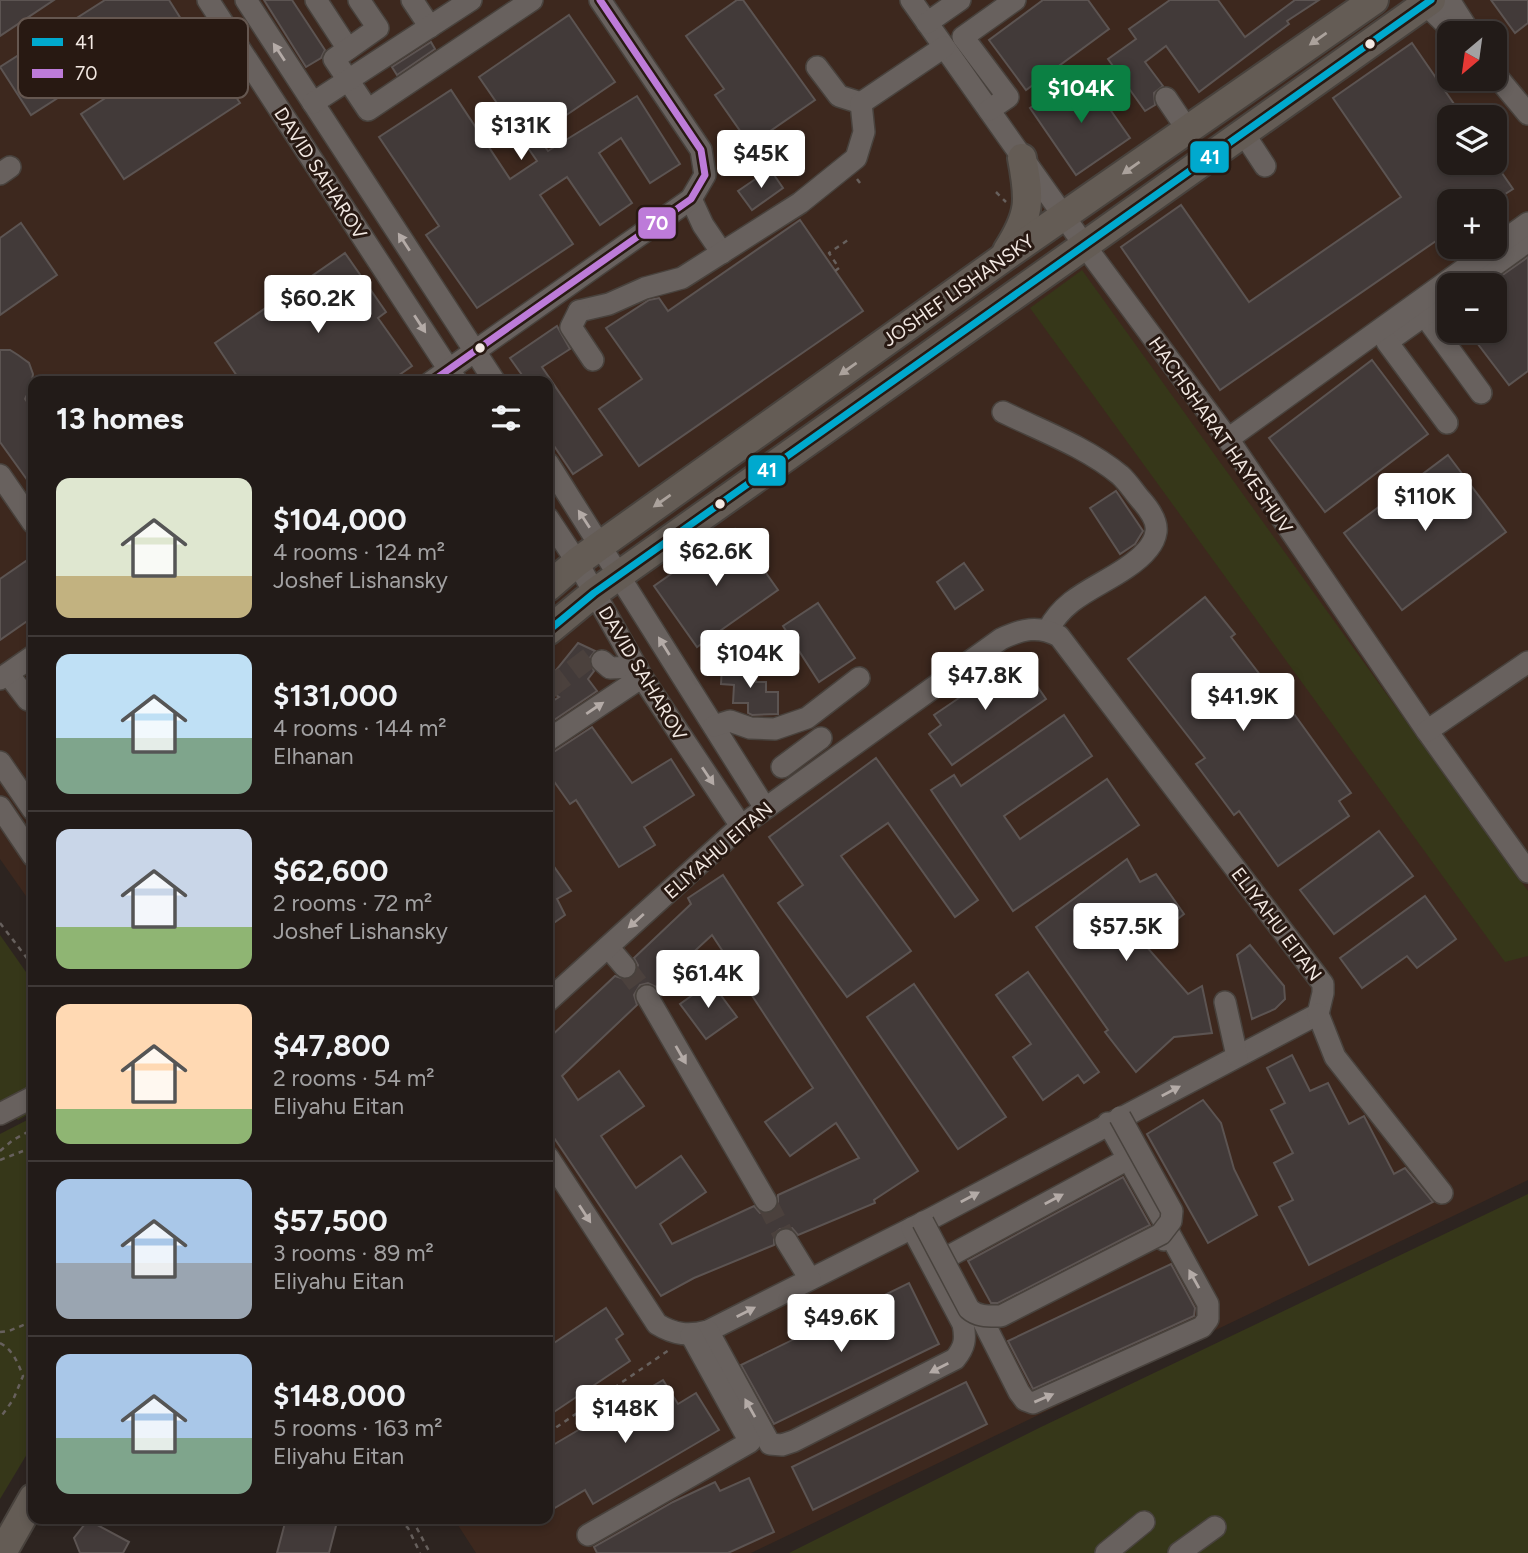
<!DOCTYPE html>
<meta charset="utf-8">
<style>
:root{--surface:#221b18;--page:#2a2421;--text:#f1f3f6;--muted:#a2a1a2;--line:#3f3937;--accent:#0b8043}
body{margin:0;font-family:Figtree,sans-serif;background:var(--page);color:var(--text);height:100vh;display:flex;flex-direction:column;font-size:26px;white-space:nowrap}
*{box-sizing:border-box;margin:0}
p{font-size:23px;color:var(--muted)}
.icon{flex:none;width:38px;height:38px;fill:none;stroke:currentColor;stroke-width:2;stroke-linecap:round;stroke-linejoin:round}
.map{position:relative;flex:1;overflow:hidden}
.panel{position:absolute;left:28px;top:376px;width:525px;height:1148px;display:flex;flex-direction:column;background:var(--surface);border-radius:14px;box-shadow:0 4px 10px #0003,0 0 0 2px var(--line)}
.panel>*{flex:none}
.needle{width:46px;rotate:209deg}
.tools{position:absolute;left:1437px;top:21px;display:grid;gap:14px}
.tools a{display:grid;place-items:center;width:70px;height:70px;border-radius:14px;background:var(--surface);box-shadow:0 4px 10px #0003,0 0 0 2px var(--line);font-size:35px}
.price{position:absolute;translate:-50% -60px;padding:0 16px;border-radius:7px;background:#fff;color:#222;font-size:23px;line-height:46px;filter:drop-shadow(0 2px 4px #0008)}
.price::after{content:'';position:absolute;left:50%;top:42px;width:21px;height:16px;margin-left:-10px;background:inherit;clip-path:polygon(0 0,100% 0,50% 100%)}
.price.active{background:var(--accent);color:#fff}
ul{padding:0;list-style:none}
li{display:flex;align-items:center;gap:21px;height:175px;padding:0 28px}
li+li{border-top:2px solid var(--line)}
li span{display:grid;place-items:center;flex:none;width:196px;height:140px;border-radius:14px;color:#555}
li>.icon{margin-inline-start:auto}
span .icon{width:84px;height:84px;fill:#fffc;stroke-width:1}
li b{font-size:30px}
h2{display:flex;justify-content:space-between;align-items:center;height:84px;padding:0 28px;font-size:30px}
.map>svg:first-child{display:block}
</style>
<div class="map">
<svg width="1528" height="1553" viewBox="0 0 1528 1553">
<rect width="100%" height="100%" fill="#2d2420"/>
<path fill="#3d281e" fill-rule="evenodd" d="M0 0H1528V1180L751 1553H476L454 1519H548V382H33V906L0 859ZM1449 33H1494V79H1449ZM1449 117H1494V163H1449ZM1449 201H1494V247H1449ZM1449 285H1494V331H1449Z"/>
<g fill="#363719">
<polygon points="1082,270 1528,891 1528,956 1505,962 1030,308"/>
<polygon points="0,935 33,982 33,1112 18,1120 0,1106"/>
<polygon points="33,1117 33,1444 0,1499 0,1134"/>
<polygon points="1528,1194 1528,1553 789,1553 1041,1427"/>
</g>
<g fill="#423a39" stroke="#5c5452" stroke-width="2" fill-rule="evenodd">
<polygon points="0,0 54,0 0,36"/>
<polygon points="105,0 169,0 181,19 31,115 0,67"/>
<polygon points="264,0 292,0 325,50 321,58 306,67"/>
<polygon points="737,0 743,0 815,100 750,145 715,95 724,89 686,36"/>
<polygon points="1043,0 1088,0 1109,29 1026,90 989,40"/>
<polygon points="1170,0 1218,0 1245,37 1295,0 1319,0 1287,21 1289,24 1199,92 1166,46 1145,62 1163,86 1154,93 1155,105 1145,111 1108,59 1136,39 1129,29"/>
<polygon points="1491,0 1528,0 1528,23 1515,33"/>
<polygon points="569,15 615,82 537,135 548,151 637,96 680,164 650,183 621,138 599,153 632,203 600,225 567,177 540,195 573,244 477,308 426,235 439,226 379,137 451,90 510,179 537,161 479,77"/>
<polygon points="197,38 240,103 124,179 81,114"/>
<polygon points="431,42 435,49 397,75 392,67"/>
<polygon points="1412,43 1463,117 1449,117 1449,163 1495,163 1513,189 1494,201 1449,201 1449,232 1220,390 1121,247 1181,205 1249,302 1401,197 1333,98"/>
<polygon points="1086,75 1130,138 1076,175 1030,108 1043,99 1046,103"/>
<polygon points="770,169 783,188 752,210 738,191"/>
<polygon points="800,220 863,311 639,466 599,409 642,379 606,328 649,300 659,298 668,311"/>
<polygon points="21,223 57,275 0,315 0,238"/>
<polygon points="345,253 386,312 378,318 412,366 389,382 241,382 215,343"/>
<polygon points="1528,257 1528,371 1509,385 1468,331 1494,331 1494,281"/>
<polygon points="557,326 570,349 542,367 602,455 573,474 548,437 548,382 527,382 510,358"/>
<polygon points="0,350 10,350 18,355 29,363 33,374 31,387 25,399 33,410 33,488 0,442"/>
<polygon points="1372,360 1428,434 1325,512 1269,438"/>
<polygon points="1448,455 1506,532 1402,610 1344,533"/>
<polygon points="1116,491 1143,531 1135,544 1120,554 1090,508"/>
<polygon points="735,529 778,590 697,647 654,586"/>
<polygon points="26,561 33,572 33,617 0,640 0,579"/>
<polygon points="964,563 983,590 955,609 937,582"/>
<polygon points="1205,597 1235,634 1231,637 1281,702 1284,700 1351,793 1339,801 1349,816 1278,866 1239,811 1234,815 1196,764 1205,758 1128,659"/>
<polygon points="818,603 855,658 819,682 783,626"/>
<polygon points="578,643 595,651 589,659 594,671 588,679 597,691 548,724 548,704 559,697 548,690 548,680"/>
<polygon points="722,666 757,666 756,682 766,682 766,692 778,692 778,714 752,715 748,713 748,703 733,703 734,685 721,684"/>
<polygon points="1006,666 1012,674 1023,666 1046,699 952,765 929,734 941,725 934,715"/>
<polygon points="1064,715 1092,756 1004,816 1020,839 1107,779 1139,825 1013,911 931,790 954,775 961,786"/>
<polygon points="592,727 632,783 671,759 694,795 644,827 655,845 619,867 576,800 570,804 548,773 548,753 555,751"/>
<polygon points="876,758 978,900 955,917 888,823 841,856 911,951 847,997 778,903 803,885 769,837"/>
<polygon points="1379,831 1413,876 1334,934 1300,890"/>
<polygon points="548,858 571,891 557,899 565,915 548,927"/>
<polygon points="1127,859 1140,882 1156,874 1184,914 1145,945 1188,994 1202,986 1212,1033 1174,1037 1136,1072 1105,1032 1108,1030 1036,927"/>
<path d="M723 875 918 1171 874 1200 875 1203 798 1235 792 1228 780 1229 774 1234V1245L694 1278 661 1296 548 1129V1039L615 976 627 980 634 976 638 965 634 958 691 904 688 898ZM712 935 813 1088 765 1122 790 1156 836 1123 859 1158 778 1195V1207L772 1213H760L754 1206 672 1244 660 1224 706 1192 681 1156 636 1188 601 1136 644 1106 619 1071 578 1100 562 1076 637 1005 634 995 640 985 648 983 656 987Z"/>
<polygon points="1425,896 1456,939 1417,968 1407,956 1362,988 1340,958"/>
<polygon points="1250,945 1284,986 1285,999 1275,1009 1252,1019 1237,955"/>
<polygon points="1028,972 1099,1072 1084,1083 1078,1075 1043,1100 1013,1057 1031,1044 996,995"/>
<polygon points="711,982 737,1017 706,1039 680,1004"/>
<polygon points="914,984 1006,1117 958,1149 867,1017"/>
<polygon points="1292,1055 1310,1091 1328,1083 1349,1124 1364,1116 1394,1174 1405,1168 1433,1202 1309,1265 1279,1207 1293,1200 1274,1163 1293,1153 1271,1110 1285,1103 1267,1068"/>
<polygon points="1203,1100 1221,1123 1234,1169 1257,1215 1208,1243 1147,1134"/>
<polygon points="1123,1177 1150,1225 998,1303 991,1303 968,1261"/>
<polygon points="1171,1264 1195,1308 1194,1316 1033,1389 1008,1341"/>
<polygon points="909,1283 939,1344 774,1424 741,1365"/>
<polygon points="606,1308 623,1334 616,1339 630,1361 548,1416 548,1347"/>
<polygon points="663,1380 678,1404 696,1393 719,1430 593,1504 585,1490 548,1512 548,1448"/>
<polygon points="966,1382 987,1424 813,1510 792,1467"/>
<polygon points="749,1478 774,1532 728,1553 597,1553 594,1547 673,1502 715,1482 720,1491"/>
<polygon points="286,1519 327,1519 337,1522 329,1553 277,1553"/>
<polygon points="88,1520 129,1542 123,1553 80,1553 74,1538"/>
</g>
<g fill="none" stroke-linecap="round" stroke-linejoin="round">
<g stroke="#4b413d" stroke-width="21" stroke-dasharray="21 10" stroke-linecap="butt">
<polyline points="548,689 593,655 602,661"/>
<polyline points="625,967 647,996"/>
<polyline points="766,1201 786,1240"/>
</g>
<g stroke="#48423d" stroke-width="24">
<g id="minor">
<polyline points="208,0 457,382"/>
<polyline points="246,0 495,382"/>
<polyline points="316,0 348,49"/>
<polyline points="359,0 378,28 334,59 368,110 532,0"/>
<polyline points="412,0 430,27"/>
<polyline points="911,0 1085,246 1228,439 1427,731 1528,872"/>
<polyline points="1421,0 1455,33"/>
<polyline points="1449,0 1470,33"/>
<polyline points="927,23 960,0"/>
<polyline points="817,67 839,96 861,103"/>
<polyline points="1494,73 1528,114"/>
<polyline points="1166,98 1187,129"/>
<polyline points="313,103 471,0"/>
<polyline points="989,110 1008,97 963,37 1015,0"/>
<polyline points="1244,134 1265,166"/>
<polyline points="0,174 10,167"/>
<polyline points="691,199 703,225 722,253"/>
<polyline points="1467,285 1528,241"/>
<polyline points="579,311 609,304 645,288 682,278 800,203 856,158 864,132 861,103 944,47"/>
<polyline points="579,311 571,327 593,360"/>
<polyline points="1425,316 1481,393"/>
<polyline points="1394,337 1449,298"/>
<polyline points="1387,342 1447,423"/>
<polyline points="431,382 691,199 705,175 701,150 600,0"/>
<path d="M1003 412C1042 431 1086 447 1120 475 1128 482 1134 492 1141 500 1148 508 1158 521 1156 532 1154 547 1138 560 1126 568 1097 588 1065 597 1048 630"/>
<polyline points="1228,439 1528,223"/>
<polyline points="548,463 765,808"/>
<polyline points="0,475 33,523"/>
<polyline points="548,518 577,562 642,677 741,826"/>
<polyline points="602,661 610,668 637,667"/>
<polyline points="8,674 28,700"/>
<polyline points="0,679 33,656"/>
<polyline points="714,726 730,721 750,728 775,729 807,718 859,678"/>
<polyline points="1427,731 1528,662"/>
<polyline points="548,740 642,677"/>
<polyline points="0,762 33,810"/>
<polyline points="782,767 821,738"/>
<polyline points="0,807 33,856"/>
<polyline points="608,947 625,967"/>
<polyline points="647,996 766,1201"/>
<path d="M548 1001 741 826 1001 639C1022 629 1038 625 1059 636L1323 984V993L1318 1014 932 1218 708 1331C689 1336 675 1335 657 1324L548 1157"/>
<polyline points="1225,1002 1237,1056"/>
<polyline points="1318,1014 1335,1057 1442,1193"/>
<polyline points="0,1114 33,1097"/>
<polyline points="1108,1123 1164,1222 1169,1233 1164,1240"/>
<polyline points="786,1240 810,1279"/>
<polyline points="951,1255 1128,1159"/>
<polyline points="980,1315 1019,1392 1025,1400 1033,1403 1202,1327 1208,1319 1208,1304 1169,1233"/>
<path d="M708 1331 770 1444 782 1445 794 1441 955 1359C965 1347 966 1339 963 1324L912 1228"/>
<polyline points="588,1535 750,1442 691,1335"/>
<polyline points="1106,1553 1144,1522"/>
<polyline points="1179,1553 1215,1527"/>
</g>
</g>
<g stroke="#48423d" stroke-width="32">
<g id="major">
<path d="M1007 251C1031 214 1030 200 1022 158"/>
<polyline points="548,587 577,562 1003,258 1374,0"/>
<polyline points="548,631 594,593 1431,0"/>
<polyline points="2,1553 33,1498"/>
</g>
</g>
<g stroke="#67605d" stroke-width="2.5" stroke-dasharray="5 5" stroke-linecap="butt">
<polyline points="857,179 863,187"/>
<polyline points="996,192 1006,202"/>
<polyline points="835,271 839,268 829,253 848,240"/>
<polyline points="0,923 33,966"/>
<polyline points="0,1151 13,1140 33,1129"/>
<polyline points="0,1160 23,1151"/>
<polyline points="0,1332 9,1331 33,1321"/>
<path d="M0 1343C13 1350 18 1363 23 1376L13 1400 0 1418"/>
<polyline points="548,1433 669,1350"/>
<polyline points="399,1519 408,1528 420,1553"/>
<polyline points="412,1519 430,1553"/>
</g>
<use href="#minor" stroke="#68615e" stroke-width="21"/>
<use href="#major" stroke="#645c55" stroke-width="28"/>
<g stroke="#48423d" stroke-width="24" stroke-linecap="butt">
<path id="minor-bridge" d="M923 1222 969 1309C978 1317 989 1316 1001 1316L1161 1234 1171 1221 1172 1211 1120 1117"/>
</g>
<use href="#minor-bridge" stroke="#68615e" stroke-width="21"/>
<g stroke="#281912" stroke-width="12">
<polyline id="bus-1" points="548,631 594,593 1431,0"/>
</g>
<g stroke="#281912" stroke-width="12">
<polyline id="bus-2" points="431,382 691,199 705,175 701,150 600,0"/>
</g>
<use href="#bus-1" stroke="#00a9ce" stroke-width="7"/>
<use href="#bus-2" stroke="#bd7bd9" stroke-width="7"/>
</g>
<defs><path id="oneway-solid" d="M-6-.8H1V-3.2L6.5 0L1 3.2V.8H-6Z" transform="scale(1.75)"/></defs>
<g fill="#aba29c">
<use href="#oneway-solid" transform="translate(1318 39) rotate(145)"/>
<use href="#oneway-solid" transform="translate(1131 168) rotate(145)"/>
<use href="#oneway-solid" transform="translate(848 369) rotate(145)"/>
<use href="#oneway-solid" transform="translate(662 501) rotate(145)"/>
</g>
<g fill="#b4aba7">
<use href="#oneway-solid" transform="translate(279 52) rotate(-123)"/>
<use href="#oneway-solid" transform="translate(404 242) rotate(-123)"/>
<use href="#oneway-solid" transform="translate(420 324) rotate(57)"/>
<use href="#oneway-solid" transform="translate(584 519) rotate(-123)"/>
<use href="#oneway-solid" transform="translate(664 646) rotate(-122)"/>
<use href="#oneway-solid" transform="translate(595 708) rotate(-34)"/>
<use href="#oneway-solid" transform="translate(708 776) rotate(56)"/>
<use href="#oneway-solid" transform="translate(636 921) rotate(138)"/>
<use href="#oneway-solid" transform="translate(681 1055) rotate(60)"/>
<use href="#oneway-solid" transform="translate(1171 1091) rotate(-28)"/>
<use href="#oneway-solid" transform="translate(970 1197) rotate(-28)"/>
<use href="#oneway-solid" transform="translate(1054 1199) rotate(-28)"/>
<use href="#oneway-solid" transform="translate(585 1214) rotate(57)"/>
<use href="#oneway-solid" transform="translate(1194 1279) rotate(-119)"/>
<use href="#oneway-solid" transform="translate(746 1312) rotate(-27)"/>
<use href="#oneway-solid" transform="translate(939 1368) rotate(153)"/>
<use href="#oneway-solid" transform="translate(1044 1398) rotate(-23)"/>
<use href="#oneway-solid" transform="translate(750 1408) rotate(-119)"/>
</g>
<g fill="#f2e8e2" stroke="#281912" stroke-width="2.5">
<circle cx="1370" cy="44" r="6"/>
<circle cx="480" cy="348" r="6"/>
<circle cx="720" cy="504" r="6"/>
</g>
<g text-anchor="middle" stroke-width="6" stroke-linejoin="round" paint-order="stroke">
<g font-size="19" fill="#f2e8e2" stroke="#281912">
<text transform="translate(321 173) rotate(57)" y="7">DAVID SAHAROV</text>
<text transform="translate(958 290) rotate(-35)" y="7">JOSHEF LISHANSKY</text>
<text transform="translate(1221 435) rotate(55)" y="7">HACHSHARAT HAYESHUV</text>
<text transform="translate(643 673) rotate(59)" y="7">DAVID SAHAROV</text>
<text transform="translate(718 850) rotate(-41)" y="7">ELIYAHU EITAN</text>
<text transform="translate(1277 924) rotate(53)" y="7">ELIYAHU EITAN</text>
</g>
</g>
<rect x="18" y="18" width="230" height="80" rx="10" fill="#281912" stroke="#655750" stroke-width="2"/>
<rect x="32" y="38" width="31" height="8" fill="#00a9ce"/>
<rect x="32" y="69" width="31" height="9" fill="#bd7bd9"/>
<g font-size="19" fill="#f2e8e2">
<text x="75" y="49">41</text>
<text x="75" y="80">70</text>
</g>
<g stroke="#281912" stroke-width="2.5">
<rect x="1189" y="140" width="41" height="34" rx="7" fill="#00a9ce"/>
<rect x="637" y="206" width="40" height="34" rx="7" fill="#bd7bd9"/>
<rect x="747" y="454" width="40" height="33" rx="7" fill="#00a9ce"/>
</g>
<g font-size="19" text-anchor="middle" font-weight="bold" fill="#fff">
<text x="1210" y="164">41</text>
<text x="657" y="230">70</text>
<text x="767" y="477">41</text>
</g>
</svg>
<div class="tools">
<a><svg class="needle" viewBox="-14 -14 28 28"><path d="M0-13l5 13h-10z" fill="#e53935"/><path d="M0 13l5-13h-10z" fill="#a2a1a2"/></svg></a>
<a><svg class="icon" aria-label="layers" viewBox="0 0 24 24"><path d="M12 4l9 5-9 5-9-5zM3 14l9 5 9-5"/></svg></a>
<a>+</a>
<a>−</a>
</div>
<b class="price active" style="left:1081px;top:125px">$104K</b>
<b class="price" style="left:521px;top:162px">$131K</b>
<b class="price" style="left:761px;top:190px">$45K</b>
<b class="price" style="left:318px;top:335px">$60.2K</b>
<b class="price" style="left:1425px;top:533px">$110K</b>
<b class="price" style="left:716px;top:588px">$62.6K</b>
<b class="price" style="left:750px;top:690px">$104K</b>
<b class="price" style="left:985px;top:712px">$47.8K</b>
<b class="price" style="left:1243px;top:733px">$41.9K</b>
<b class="price" style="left:1126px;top:963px">$57.5K</b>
<b class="price" style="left:708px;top:1010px">$61.4K</b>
<b class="price" style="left:841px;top:1354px">$49.6K</b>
<b class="price" style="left:625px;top:1445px">$148K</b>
<section class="panel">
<h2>13 homes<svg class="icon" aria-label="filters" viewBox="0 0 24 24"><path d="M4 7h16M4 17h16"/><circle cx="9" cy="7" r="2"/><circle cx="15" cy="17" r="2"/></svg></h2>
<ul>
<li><span style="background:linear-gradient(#dfe7d0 70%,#c2b280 0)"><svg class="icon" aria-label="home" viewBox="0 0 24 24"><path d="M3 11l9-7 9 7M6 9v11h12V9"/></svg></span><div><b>$104,000</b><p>4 rooms · 124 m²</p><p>Joshef Lishansky</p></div></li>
<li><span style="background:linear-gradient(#bfe0f5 60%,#7fa58c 0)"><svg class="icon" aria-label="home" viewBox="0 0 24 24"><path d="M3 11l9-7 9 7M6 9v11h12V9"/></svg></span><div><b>$131,000</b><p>4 rooms · 144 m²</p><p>Elhanan</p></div></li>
<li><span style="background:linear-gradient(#c9d6e8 70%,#8fb573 0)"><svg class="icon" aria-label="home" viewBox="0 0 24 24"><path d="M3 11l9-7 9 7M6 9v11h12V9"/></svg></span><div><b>$62,600</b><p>2 rooms · 72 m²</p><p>Joshef Lishansky</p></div></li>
<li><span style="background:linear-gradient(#ffd9b3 75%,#8fb573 0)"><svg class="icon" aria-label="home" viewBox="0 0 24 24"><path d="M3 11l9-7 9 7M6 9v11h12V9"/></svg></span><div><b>$47,800</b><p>2 rooms · 54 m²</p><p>Eliyahu Eitan</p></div></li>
<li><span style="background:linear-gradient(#a9c7e8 60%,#9aa5b1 0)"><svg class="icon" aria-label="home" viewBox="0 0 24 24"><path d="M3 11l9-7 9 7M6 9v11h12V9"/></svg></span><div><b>$57,500</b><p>3 rooms · 89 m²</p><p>Eliyahu Eitan</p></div></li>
<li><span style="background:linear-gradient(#a9c7e8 60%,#7fa58c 0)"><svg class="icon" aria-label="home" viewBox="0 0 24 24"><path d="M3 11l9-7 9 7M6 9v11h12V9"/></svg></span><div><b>$148,000</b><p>5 rooms · 163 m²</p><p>Eliyahu Eitan</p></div></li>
</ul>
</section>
</div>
